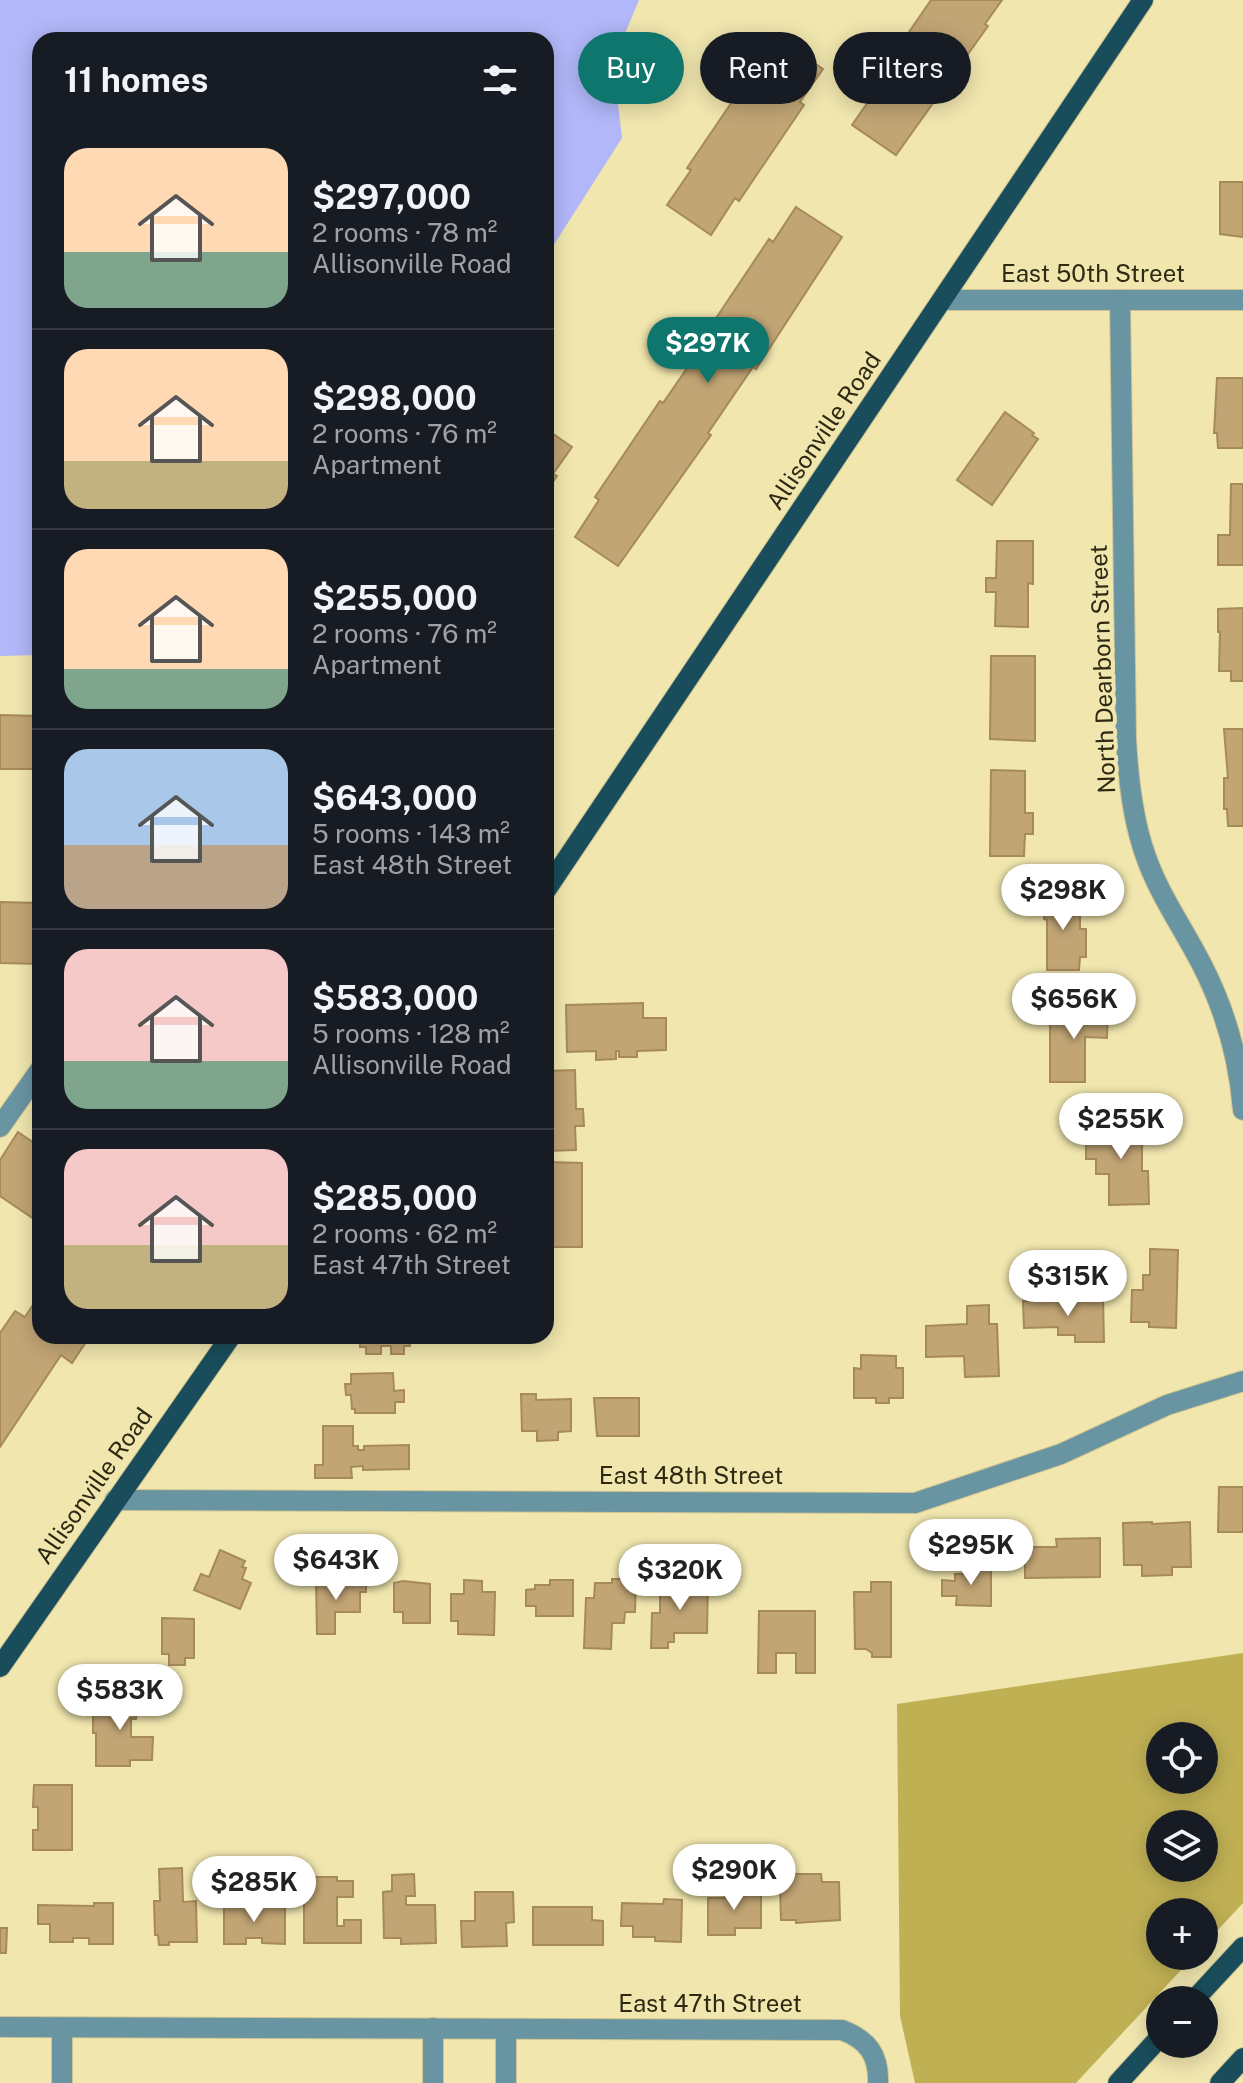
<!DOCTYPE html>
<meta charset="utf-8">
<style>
:root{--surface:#171b24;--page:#20242c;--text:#f1f3f6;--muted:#9ea1a6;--line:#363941;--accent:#0f766e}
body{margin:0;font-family:"Public Sans",sans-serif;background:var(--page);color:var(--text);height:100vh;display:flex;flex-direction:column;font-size:30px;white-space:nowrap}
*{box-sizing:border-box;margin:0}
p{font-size:26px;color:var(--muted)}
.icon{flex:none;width:44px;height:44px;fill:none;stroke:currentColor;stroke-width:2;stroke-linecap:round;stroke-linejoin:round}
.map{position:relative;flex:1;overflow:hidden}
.side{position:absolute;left:32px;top:32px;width:522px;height:1312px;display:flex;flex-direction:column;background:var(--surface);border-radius:24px;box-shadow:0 4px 20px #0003}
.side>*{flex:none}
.banner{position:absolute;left:578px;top:32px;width:544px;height:72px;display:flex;gap:16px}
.tools{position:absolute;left:1146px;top:1722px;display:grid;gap:16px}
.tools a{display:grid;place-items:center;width:72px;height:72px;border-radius:50%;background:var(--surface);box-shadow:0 4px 20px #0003;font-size:40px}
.price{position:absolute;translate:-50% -68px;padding:0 18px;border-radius:28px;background:#fff;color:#222;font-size:26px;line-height:52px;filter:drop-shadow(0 2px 4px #0008)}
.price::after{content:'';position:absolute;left:50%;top:48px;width:24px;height:18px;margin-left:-12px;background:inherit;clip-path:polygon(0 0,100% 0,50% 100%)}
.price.current{background:var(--accent);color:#fff}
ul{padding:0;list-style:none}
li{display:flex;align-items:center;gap:24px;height:200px;padding:0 32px}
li+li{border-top:2px solid var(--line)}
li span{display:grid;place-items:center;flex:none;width:224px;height:160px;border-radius:24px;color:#555}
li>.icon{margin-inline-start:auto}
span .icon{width:96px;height:96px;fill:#fffc;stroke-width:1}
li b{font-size:34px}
h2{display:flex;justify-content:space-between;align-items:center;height:96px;padding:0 32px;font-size:34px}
.chip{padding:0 28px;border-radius:36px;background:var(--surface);box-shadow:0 4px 20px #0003;font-size:28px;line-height:72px}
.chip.current{background:var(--accent);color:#fff}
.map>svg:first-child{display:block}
</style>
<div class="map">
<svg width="1243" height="2083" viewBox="0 0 1243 2083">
<rect width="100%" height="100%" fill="#f0e6ae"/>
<path fill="#c0b054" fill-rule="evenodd" d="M1243 1653V1903L1204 1945V1912H1160V1956H1194L1076 2083H915L900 2016 897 1704ZM1160 1736H1204V1780H1160ZM1160 1824H1204V1868H1160Z"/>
<polygon fill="#b1b7f8" points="0,0 639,0 613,62 622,138 546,257 546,40 40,40 40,655 0,656"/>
<g fill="#c2a575" stroke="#a68a5a" stroke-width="2">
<polygon points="931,0 1002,0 985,24 988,26 896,155 852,125 877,89 872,86"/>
<polygon points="779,39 823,69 800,102 804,105 739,201 735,198 711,235 667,205 691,170 687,168 753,71 756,73"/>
<polygon points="1220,182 1243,182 1243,237 1220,234"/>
<polygon points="796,207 842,237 756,369 753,367 708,433 711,435 618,566 575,537 599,500 595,497 660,401 663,403 707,339 704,336 769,239 773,242"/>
<polygon points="1217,378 1243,378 1243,448 1218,448 1217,433 1214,433"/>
<polygon points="1005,412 1034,433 1032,435 1038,439 992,505 957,480"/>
<polygon points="546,429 572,447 553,474 557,476 546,492"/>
<polygon points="1231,484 1243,484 1243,565 1218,565 1218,535 1230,535"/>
<polygon points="997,541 1033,541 1033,584 1028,583 1028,627 995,626 996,592 986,592 986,578 996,578"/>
<polygon points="1243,608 1243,681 1231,681 1231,671 1219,671 1220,632 1218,632 1218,609"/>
<polygon points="991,656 1035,656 1035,741 990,739"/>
<polygon points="0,715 40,716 40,769 0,769"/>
<polygon points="1224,729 1243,729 1243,826 1228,826 1227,809 1224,809 1224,778 1228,778"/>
<polygon points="991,770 1025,771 1025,813 1033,813 1033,834 1025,834 1024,856 990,856"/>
<polygon points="1044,892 1074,892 1074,913 1080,913 1080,929 1086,929 1086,957 1080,957 1079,970 1047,970 1047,920 1044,919"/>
<polygon points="0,902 40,903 40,964 0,963"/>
<polygon points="643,1003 643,1018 666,1018 666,1050 637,1051 637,1057 619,1057 619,1051 616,1051 616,1059 596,1060 596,1051 567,1052 566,1005"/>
<polygon points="1058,1007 1108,1009 1107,1038 1085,1037 1085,1082 1050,1082 1050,1021 1058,1021"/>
<polygon points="575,1070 576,1109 583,1109 584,1126 575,1126 576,1150 546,1151 546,1071"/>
<polygon points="1108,1120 1142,1120 1142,1171 1148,1171 1149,1204 1109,1205 1109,1174 1096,1174 1096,1159 1086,1159 1086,1131 1108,1131"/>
<polygon points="18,1132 40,1147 40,1223 0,1196 0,1160"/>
<polygon points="547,1162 582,1163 582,1247 546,1247"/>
<polygon points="1150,1249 1178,1250 1176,1328 1149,1327 1149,1322 1131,1322 1132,1290 1143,1290 1143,1275 1150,1275"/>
<polygon points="40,1294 40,1336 90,1336 72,1363 61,1355 0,1447 0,1333 15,1311 25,1317"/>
<polygon points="1086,1297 1103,1297 1104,1342 1075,1342 1075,1335 1058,1335 1058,1327 1024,1328 1023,1301 1086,1300"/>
<polygon points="989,1305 989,1324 997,1324 999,1376 965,1377 964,1356 926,1357 926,1326 967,1324 967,1306"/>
<polygon points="360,1336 416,1336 416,1341 410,1340 410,1346 404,1346 404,1354 391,1354 391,1346 381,1346 381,1354 366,1354 366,1347 360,1347"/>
<polygon points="861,1355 896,1356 896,1368 903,1368 903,1398 889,1398 889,1403 876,1403 876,1398 854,1398 854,1368 861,1369"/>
<polygon points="393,1373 394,1391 404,1390 404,1402 395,1402 395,1413 355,1413 355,1409 352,1409 351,1395 346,1395 345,1384 351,1384 351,1374"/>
<polygon points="521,1394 536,1394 536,1400 571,1399 571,1431 558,1432 558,1440 537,1441 537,1431 522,1431"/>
<polygon points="594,1398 639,1398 639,1436 597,1436"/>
<polygon points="323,1426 353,1426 353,1446 358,1446 358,1450 364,1450 364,1446 409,1445 409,1469 363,1470 363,1466 351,1467 352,1478 315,1478 315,1465 323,1465"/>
<polygon points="1219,1487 1243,1487 1243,1532 1218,1532"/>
<polygon points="1152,1522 1152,1524 1190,1522 1191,1567 1172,1567 1172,1575 1142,1576 1142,1565 1124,1565 1123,1523"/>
<polygon points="1100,1538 1100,1577 1025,1578 1025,1547 1057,1547 1056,1539"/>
<polygon points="220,1550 245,1561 242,1567 246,1568 242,1579 251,1583 240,1609 194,1590 201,1574 209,1577"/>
<polygon points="970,1566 991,1566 991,1606 956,1605 957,1596 942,1596 942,1580 955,1581 955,1574 970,1574"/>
<polygon points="612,1579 636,1579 635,1612 625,1612 624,1623 612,1623 611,1649 584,1648 586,1598 594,1598 595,1583 612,1583"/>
<polygon points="464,1580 482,1581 482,1592 495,1592 494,1635 458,1634 458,1621 451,1621 451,1594 464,1594"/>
<polygon points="550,1580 573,1580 573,1616 536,1616 536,1606 526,1606 526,1590 535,1589 535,1585 550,1585"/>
<polygon points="316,1581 366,1581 366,1592 360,1592 360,1612 335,1612 335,1634 317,1634"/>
<polygon points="403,1581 430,1584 430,1623 403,1623 403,1612 394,1612 394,1583"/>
<polygon points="670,1581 708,1581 707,1633 674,1633 674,1642 668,1642 668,1648 651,1648 652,1613 660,1613 660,1593 669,1593"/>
<polygon points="871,1582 891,1582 891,1657 872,1657 872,1653 866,1649 855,1649 854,1592 871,1592"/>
<polygon points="759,1611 815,1611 815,1673 796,1673 796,1653 776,1653 776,1673 758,1673"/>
<polygon points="162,1618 194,1619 194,1658 185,1658 185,1665 169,1665 169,1654 162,1654"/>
<polygon points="107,1691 137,1691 136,1719 131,1719 131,1737 153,1737 152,1760 130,1760 130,1766 96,1766 96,1733 93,1733 93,1714 107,1714"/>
<polygon points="34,1785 72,1785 72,1850 33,1850 33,1830 38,1830 38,1807 33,1807"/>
<polygon points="182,1868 183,1902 196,1901 197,1942 169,1942 169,1945 159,1945 158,1935 155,1935 154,1901 160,1901 159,1869"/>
<polygon points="414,1874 415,1896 406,1896 406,1905 435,1905 436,1943 401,1944 401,1938 384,1938 383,1892 392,1891 392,1875"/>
<polygon points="784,1874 821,1874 822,1882 839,1882 840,1920 796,1923 796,1920 781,1920 780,1887 784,1887"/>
<polygon points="304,1877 337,1877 337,1881 353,1881 353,1897 337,1897 337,1926 344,1926 344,1920 361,1920 361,1943 304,1943"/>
<polygon points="725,1889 747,1889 747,1893 761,1893 761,1928 735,1928 735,1935 708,1935 708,1898 725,1898"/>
<polygon points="475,1892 513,1892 514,1922 506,1923 507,1946 462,1947 461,1921 475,1921"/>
<polygon points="664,1899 682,1900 681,1942 655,1941 655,1937 633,1937 633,1926 621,1926 622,1903 663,1904"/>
<polygon points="94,1903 113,1903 113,1944 89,1944 89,1938 73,1938 73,1942 50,1942 50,1924 38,1924 38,1905 94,1906"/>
<polygon points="224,1905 285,1905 285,1944 262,1943 262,1938 246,1938 246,1944 224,1944"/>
<polygon points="533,1907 592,1907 592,1920 603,1921 603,1945 533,1945"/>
<polygon points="0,1928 7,1928 6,1953 0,1953"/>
</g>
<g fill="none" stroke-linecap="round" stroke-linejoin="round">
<g stroke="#cdc492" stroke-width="22">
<g id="minor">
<polyline points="943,300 1243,300"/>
<path d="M1120 300 1126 738C1128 777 1132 817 1145 854 1158 893 1182 926 1201 963 1225 1009 1239 1059 1243 1110"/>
<polyline points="0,1127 40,1070"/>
<polyline points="115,1500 915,1503 1061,1454 1167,1405 1243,1381"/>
<path d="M0 2027 842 2030C868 2040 879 2055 878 2083"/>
<polyline points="433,2028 433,2083"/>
<polyline points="506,2029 506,2083"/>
<polyline points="62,2083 62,2028"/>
</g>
</g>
<g stroke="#cdc492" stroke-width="22">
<g id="major">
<polyline points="546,890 1143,0"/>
<polyline points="0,1667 231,1336"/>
<polyline points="1194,2000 1243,1947"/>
<polyline points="1118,2083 1160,2037"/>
<polyline points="1220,2083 1243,2058"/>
</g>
</g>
<use href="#minor" stroke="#6994a2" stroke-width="20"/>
<use href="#major" stroke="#1a4d5b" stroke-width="20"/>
</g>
<g text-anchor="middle" stroke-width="8" stroke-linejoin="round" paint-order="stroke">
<g font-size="24" fill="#2d2913" stroke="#f0e6ae">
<text x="1093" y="282">East 50th Street</text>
<text transform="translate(824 431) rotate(-56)" y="8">Allisonville Road</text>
<text transform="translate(1103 669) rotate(-92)" y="8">North Dearborn Street</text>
<text x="691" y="1484">East 48th Street</text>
<text transform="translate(94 1486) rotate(-55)" y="8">Allisonville Road</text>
<text x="710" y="2012">East 47th Street</text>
</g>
</g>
</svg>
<div class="tools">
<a><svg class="icon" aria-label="locate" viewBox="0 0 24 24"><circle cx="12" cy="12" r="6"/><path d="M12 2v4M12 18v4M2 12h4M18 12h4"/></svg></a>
<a><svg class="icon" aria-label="layers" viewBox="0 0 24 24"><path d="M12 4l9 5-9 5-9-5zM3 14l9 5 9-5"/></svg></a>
<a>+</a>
<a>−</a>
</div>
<b class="price current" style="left:708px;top:385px">$297K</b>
<b class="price" style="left:1063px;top:932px">$298K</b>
<b class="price" style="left:1074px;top:1041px">$656K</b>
<b class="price" style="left:1121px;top:1161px">$255K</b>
<b class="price" style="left:1068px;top:1318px">$315K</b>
<b class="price" style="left:971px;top:1587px">$295K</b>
<b class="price" style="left:336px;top:1602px">$643K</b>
<b class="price" style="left:680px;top:1612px">$320K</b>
<b class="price" style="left:120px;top:1732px">$583K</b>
<b class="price" style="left:734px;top:1912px">$290K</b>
<b class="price" style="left:254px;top:1924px">$285K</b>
<div class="banner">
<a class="chip current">Buy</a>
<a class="chip">Rent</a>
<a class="chip">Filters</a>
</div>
<section class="side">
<h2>11 homes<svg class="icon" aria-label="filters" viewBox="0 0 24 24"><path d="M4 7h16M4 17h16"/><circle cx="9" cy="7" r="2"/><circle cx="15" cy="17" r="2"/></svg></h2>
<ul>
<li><span style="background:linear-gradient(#ffd9b3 65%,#7fa58c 0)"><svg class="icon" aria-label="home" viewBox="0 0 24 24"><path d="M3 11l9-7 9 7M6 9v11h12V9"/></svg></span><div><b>$297,000</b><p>2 rooms · 78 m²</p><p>Allisonville Road</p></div></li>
<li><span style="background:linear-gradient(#ffd9b3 70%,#c2b280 0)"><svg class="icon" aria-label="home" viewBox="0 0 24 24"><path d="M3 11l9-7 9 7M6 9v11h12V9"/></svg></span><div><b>$298,000</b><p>2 rooms · 76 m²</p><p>Apartment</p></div></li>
<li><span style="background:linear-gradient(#ffd9b3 75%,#7fa58c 0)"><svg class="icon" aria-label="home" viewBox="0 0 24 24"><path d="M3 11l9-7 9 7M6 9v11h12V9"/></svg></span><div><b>$255,000</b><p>2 rooms · 76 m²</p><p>Apartment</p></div></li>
<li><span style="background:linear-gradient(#a9c7e8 60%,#b9a48a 0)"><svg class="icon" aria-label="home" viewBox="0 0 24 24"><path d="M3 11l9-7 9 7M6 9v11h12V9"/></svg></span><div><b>$643,000</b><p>5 rooms · 143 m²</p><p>East 48th Street</p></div></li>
<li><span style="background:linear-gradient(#f6c9c9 70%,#7fa58c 0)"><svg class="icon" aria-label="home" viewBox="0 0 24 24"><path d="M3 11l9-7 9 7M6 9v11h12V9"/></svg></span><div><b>$583,000</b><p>5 rooms · 128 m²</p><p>Allisonville Road</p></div></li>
<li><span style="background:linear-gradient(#f6c9c9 60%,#c2b280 0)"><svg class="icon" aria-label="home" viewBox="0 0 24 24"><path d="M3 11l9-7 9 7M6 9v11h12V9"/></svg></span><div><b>$285,000</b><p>2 rooms · 62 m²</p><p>East 47th Street</p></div></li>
</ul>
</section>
</div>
